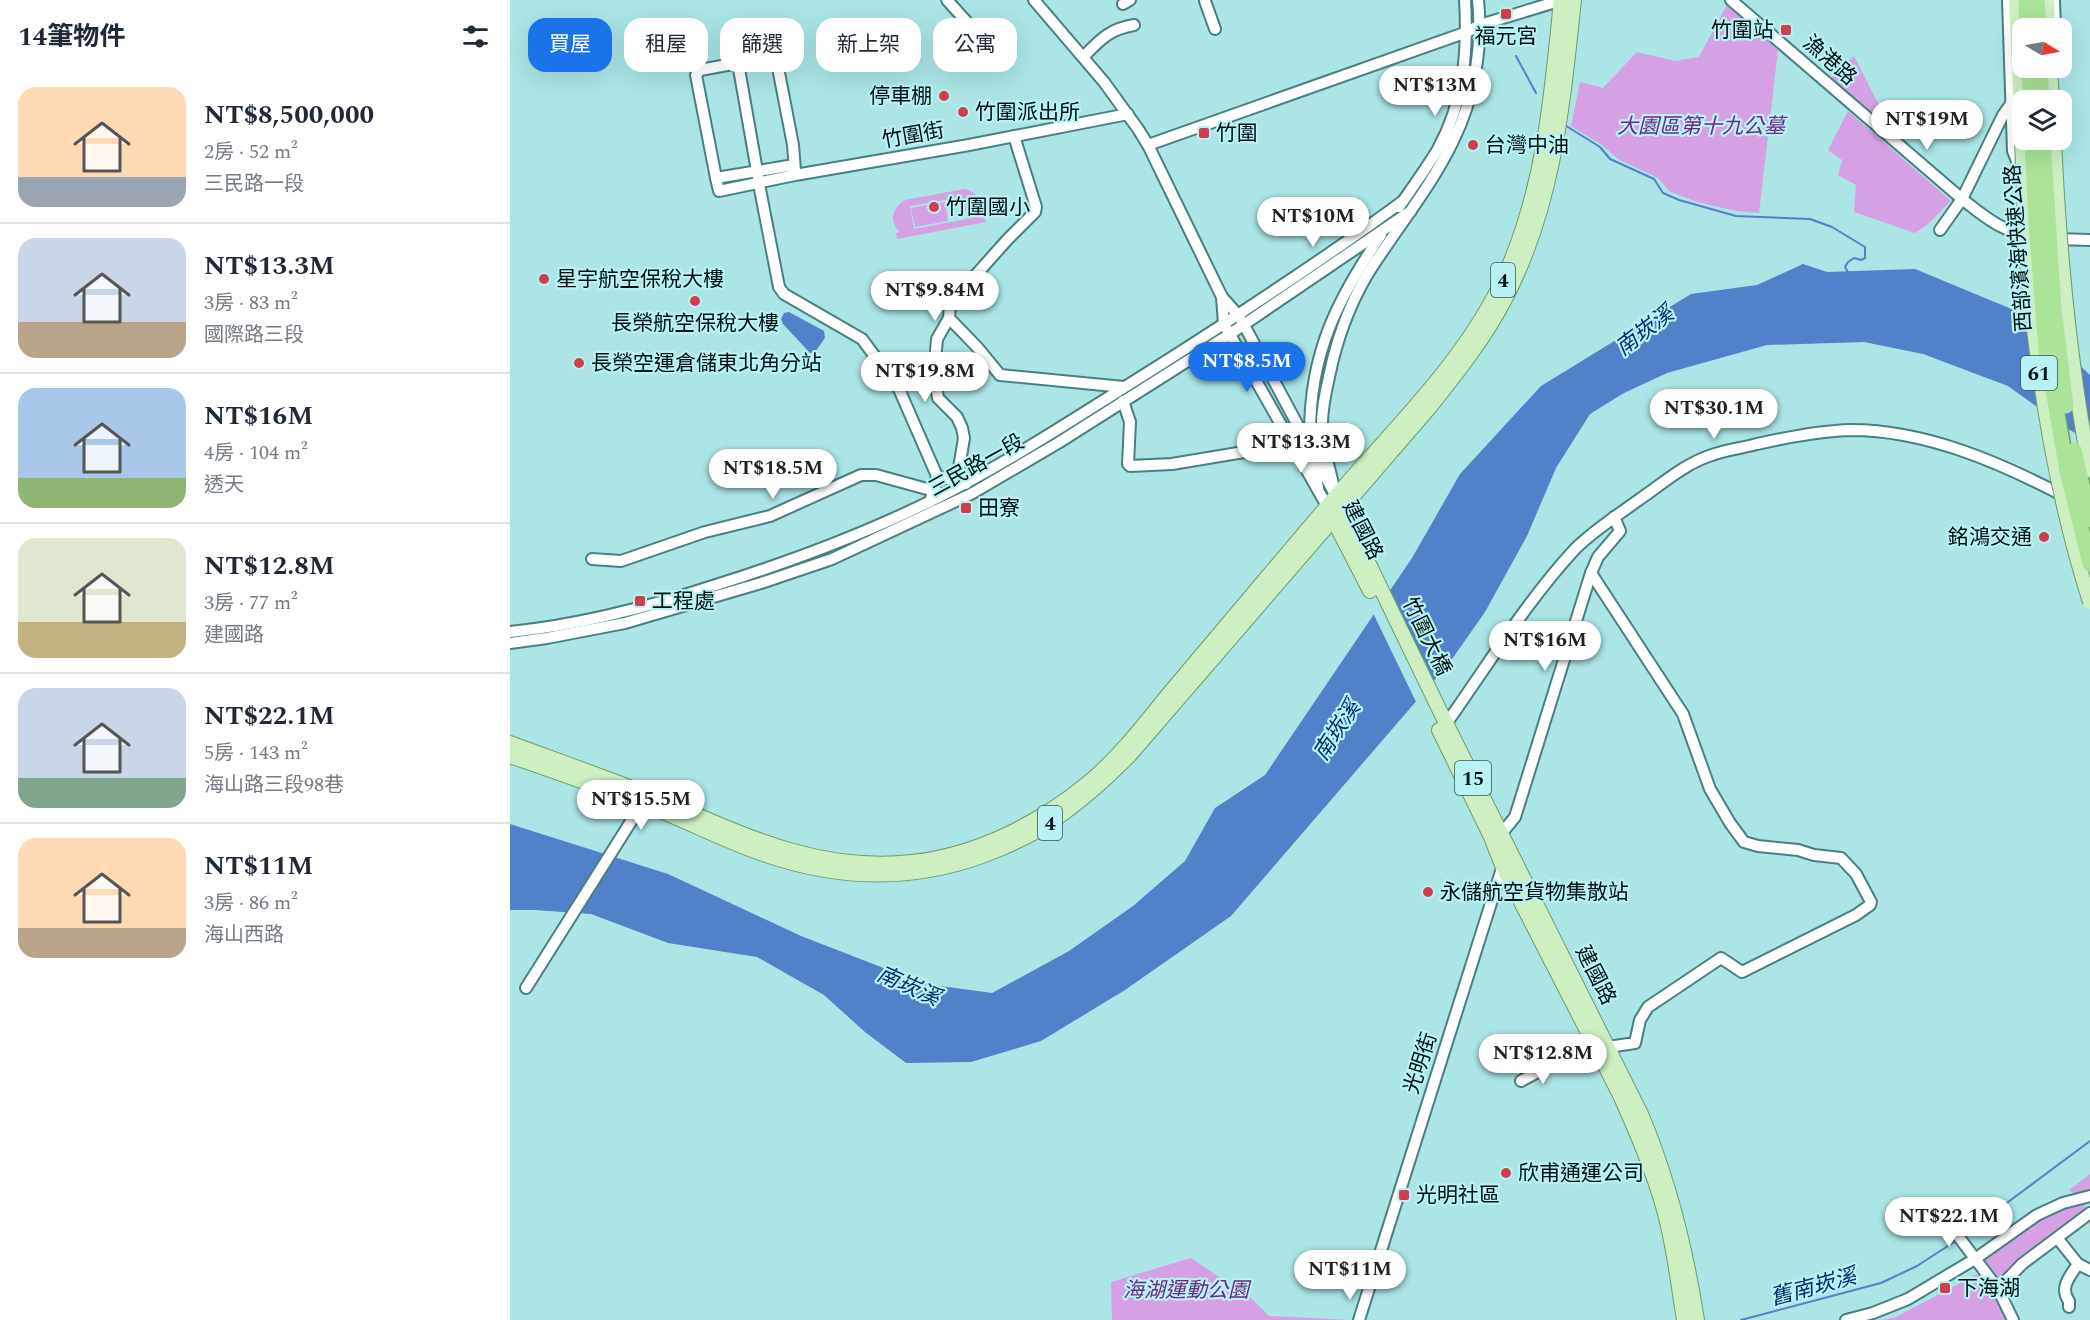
<!DOCTYPE html>
<html lang="zh-TW">
<meta charset="utf-8">
<style>
:root{--surface:#fff;--page:#f2f2f3;--text:#1f2937;--muted:#747a83;--line:#e0e1e3;--accent:#1a73e8}
body{margin:0;font-family:Spectral,"Noto Sans TC",serif;background:var(--page);color:var(--text);height:100vh;display:flex;flex-direction:column;font-size:22px;white-space:nowrap}
*{box-sizing:border-box;margin:0}
p{font-size:20px;color:var(--muted)}
.icon{flex:none;width:33px;height:33px;fill:none;stroke:currentColor;stroke-width:2;stroke-linecap:round;stroke-linejoin:round}
.map{position:relative;flex:1;overflow:hidden}
.details{display:flex;flex-direction:column;background:var(--surface);width:510px}
.details>*{flex:none}
.top-card{position:absolute;left:18px;top:18px;width:570px;height:54px;display:flex;gap:12px}
.needle{width:39px;rotate:100deg}
.controls{position:absolute;left:1502px;top:18px;display:grid;gap:12px}
.controls a{display:grid;place-items:center;width:60px;height:60px;border-radius:12px;background:var(--surface);box-shadow:0 6px 24px #0002;font-size:30px}
.price{position:absolute;translate:-50% -51px;padding:0 14px;border-radius:21px;background:#fff;color:#222;font-size:20px;line-height:39px;filter:drop-shadow(0 2px 3px #0008)}
.price::after{content:'';position:absolute;left:50%;top:36px;width:18px;height:14px;margin-left:-9px;background:inherit;clip-path:polygon(0 0,100% 0,50% 100%)}
.price.active{background:var(--accent);color:#fff}
ul{padding:0;list-style:none}
li{display:flex;align-items:center;gap:18px;height:150px;padding:0 18px}
li+li{border-top:2px solid var(--line)}
li span{display:grid;place-items:center;flex:none;width:168px;height:120px;border-radius:18px;color:#555}
li>.icon{margin-inline-start:auto}
span .icon{width:72px;height:72px;fill:#fffc;stroke-width:1}
li b{font-size:26px}
h2{display:flex;justify-content:space-between;align-items:center;height:72px;padding:0 18px;font-size:26px}
.pill{padding:0 21px;border-radius:18px;background:var(--surface);box-shadow:0 6px 24px #0002;font-size:21px;line-height:54px}
.pill.active{background:var(--accent);color:#fff}
main{display:flex;flex:1;min-height:0}
.map>svg:first-child{display:block}
</style>
<main>
<section class="details">
<h2>14筆物件<svg class="icon" aria-label="filters" viewBox="0 0 24 24"><path d="M4 7h16M4 17h16"/><circle cx="9" cy="7" r="2"/><circle cx="15" cy="17" r="2"/></svg></h2>
<ul>
<li><span style="background:linear-gradient(#ffd9b3 75%,#9aa5b1 0)"><svg class="icon" aria-label="home" viewBox="0 0 24 24"><path d="M3 11l9-7 9 7M6 9v11h12V9"/></svg></span><div><b>NT$8,500,000</b><p>2房 · 52 m²</p><p>三民路一段</p></div></li>
<li><span style="background:linear-gradient(#c9d6e8 70%,#b9a48a 0)"><svg class="icon" aria-label="home" viewBox="0 0 24 24"><path d="M3 11l9-7 9 7M6 9v11h12V9"/></svg></span><div><b>NT$13.3M</b><p>3房 · 83 m²</p><p>國際路三段</p></div></li>
<li><span style="background:linear-gradient(#a9c7e8 75%,#8fb573 0)"><svg class="icon" aria-label="home" viewBox="0 0 24 24"><path d="M3 11l9-7 9 7M6 9v11h12V9"/></svg></span><div><b>NT$16M</b><p>4房 · 104 m²</p><p>透天</p></div></li>
<li><span style="background:linear-gradient(#dfe7d0 70%,#c2b280 0)"><svg class="icon" aria-label="home" viewBox="0 0 24 24"><path d="M3 11l9-7 9 7M6 9v11h12V9"/></svg></span><div><b>NT$12.8M</b><p>3房 · 77 m²</p><p>建國路</p></div></li>
<li><span style="background:linear-gradient(#c9d6e8 75%,#7fa58c 0)"><svg class="icon" aria-label="home" viewBox="0 0 24 24"><path d="M3 11l9-7 9 7M6 9v11h12V9"/></svg></span><div><b>NT$22.1M</b><p>5房 · 143 m²</p><p>海山路三段98巷</p></div></li>
<li><span style="background:linear-gradient(#ffd9b3 75%,#b9a48a 0)"><svg class="icon" aria-label="home" viewBox="0 0 24 24"><path d="M3 11l9-7 9 7M6 9v11h12V9"/></svg></span><div><b>NT$11M</b><p>3房 · 86 m²</p><p>海山西路</p></div></li>
</ul>
</section>
<div class="map">
<svg width="1580" height="1320" viewBox="0 0 1580 1320">
<rect width="100%" height="100%" fill="#abe5e6"/>
<g fill="#d6a0e5" fill-rule="evenodd">
<polygon points="1217,5 1268,50 1249,213 1226,211 1187,202 1159,191 1148,178 1108,159 1092,145 1061,126 1070,82 1093,88 1127,52 1165,61 1189,57"/>
<polygon points="1344,56 1382,131 1320,79"/>
<polygon points="1338,111 1441,201 1417,225 1405,233 1344,212 1346,185 1328,175 1332,160 1318,150"/>
<path d="M455 189C469 193 477 204 469 217H474L476 222 387 239 386 233 390 232C379 221 382 209 394 200ZM452 197 457 219 404 229 400 206Z"/>
<polygon points="435,202 438,221 405,227 401,208"/>
<polygon points="1580,1174 1580,1191 1565,1194 1559,1190"/>
<polygon points="1574,1204 1577,1211 1488,1280 1473,1259 1533,1215"/>
<polygon points="681,1258 743,1300 759,1316 840,1320 602,1320 601,1282"/>
<polygon points="1469,1273 1488,1301 1495,1320 1372,1320 1386,1317"/>
</g>
<g fill="#5181c9">
<polygon points="1293,264 1317,272 1405,269 1516,315 1580,375 1580,441 1558,429 1498,386 1413,354 1354,342 1257,345 1157,373 1114,393 1080,414 1046,468 1017,536 975,612 940,662 721,916 615,990 531,1041 461,1062 396,1063 355,1032 314,995 247,957 158,943 81,914 25,910 0,910 0,824 158,874 291,936 371,967 401,982 482,993 559,951 623,906 675,861 705,808 755,775 902,558 950,474 1031,386 1181,294 1247,285"/>
<polygon points="279,312 314,331 315,338 305,352 300,353 273,324 271,319 274,313"/>
</g>
<polygon fill="#abe5e6" points="877,589 924,684 907,704 862,611"/>
<g fill="none" stroke-linecap="round" stroke-linejoin="round">
<g stroke="#5181c9" stroke-width="2">
<polyline points="1006,56 1026,93"/>
<polyline points="1053,124 1090,147 1100,159 1144,179 1153,193 1169,200 1226,216 1300,219 1322,227 1355,247 1355,258 1351,260 1344,258 1338,262 1335,267 1339,274"/>
<polyline points="1455,1234 1580,1141"/>
<polyline points="1231,1320 1371,1283 1407,1266 1444,1242"/>
</g>
<g stroke="#488082" stroke-width="14">
<g id="minor">
<polyline points="437,0 494,63"/>
<polyline points="524,0 594,82 628,129 638,145 712,297 728,315 734,325 829,502"/>
<path d="M1221 0 1452 199C1475 217 1493 233 1523 236"/>
<polyline points="1498,0 1503,151 1510,169"/>
<polyline points="1544,0 1545,28"/>
<polyline points="695,1 705,29"/>
<polyline points="613,4 620,0"/>
<polyline points="264,47 283,145 285,171"/>
<path d="M573 57C590 40 599 29 624 25"/>
<polyline points="504,136 526,207 525,212 497,240 440,304 439,318 467,347 490,375 614,387"/>
<polyline points="638,145 957,32 970,25 1052,0"/>
<polyline points="284,165 206,178 186,75 190,70 228,63 247,171 249,184 269,287 274,294 352,339 389,389 427,476 420,502"/>
<polyline points="206,178 209,191 285,175 459,145 618,114"/>
<path d="M889 207C902 188 916 169 928 149 954 102 958 52 955 0"/>
<polyline points="1430,230 1452,199 1493,115 1501,104"/>
<polyline points="1544,239 1580,240"/>
<polyline points="712,297 714,324 817,506"/>
<polyline points="439,318 427,339 424,373 428,398 447,417 452,428 454,438 449,468 455,483"/>
<polyline points="613,401 620,422 618,464 620,466 662,464 740,451 779,437"/>
<polyline points="427,476 456,484"/>
<path d="M823 484C819 466 813 449 812 431 811 413 815 394 819 377 826 342 839 306 857 275 885 230 920 189 943 141 964 99 973 47 968 0"/>
<path d="M808 488C805 470 800 451 800 433 800 353 827 300 871 235"/>
<polyline points="82,559 111,561 195,532 260,516 351,475 366,475 428,492"/>
<polyline points="1081,573 1173,714 1200,789 1220,823 1234,842 1248,846 1288,850 1304,855 1331,858 1346,874 1361,902 1360,905 1346,915 1232,972 1211,958 1138,1007 1130,1020 1125,1043 1098,1047"/>
<path d="M0 632C70 625 139 607 206 585 279 562 352 535 421 501 498 463 570 415 642 370 727 316 812 261 893 201"/>
<polyline points="0,643 37,638 115,623 251,583 322,559 461,494 548,443 720,334 901,211"/>
<path d="M936 724C978 665 1016 602 1065 549 1084 530 1108 515 1130 499 1152 484 1173 465 1199 456 1214 450 1232 448 1247 444 1278 437 1309 431 1341 430 1416 430 1491 463 1556 497"/>
<polyline points="991,834 1005,817 1081,573 1088,557 1110,531 1104,517"/>
<polyline points="16,988 132,804"/>
<polyline points="1011,1081 1083,1042"/>
<polyline points="1436,1220 1488,1289 1503,1320"/>
<polyline points="1548,1239 1568,1264 1580,1270"/>
<polyline points="1488,1289 1512,1264 1580,1213"/>
<path d="M1559 1307V1301C1549 1288 1560 1276 1568 1264"/>
<polyline points="849,1320 994,862"/>
<polyline points="1336,1320 1363,1313 1398,1299 1465,1259 1527,1215 1553,1203 1580,1196"/>
</g>
</g>
<g stroke="#6f9a69" stroke-width="16">
<g id="major">
<polyline points="1506,0 1512,138"/>
<polyline points="1537,0 1538,28"/>
<polyline points="1540,68 1542,100"/>
<path d="M832 508 929 709 1131 1114C1159 1180 1176 1249 1187 1320"/>
<polyline points="820,513 860,591"/>
<path d="M929 730 981 837 992 865 1109 1093C1126 1131 1143 1170 1154 1210 1164 1246 1168 1283 1174 1320"/>
<path d="M0 743C46 760 94 777 140 795 226 831 305 873 402 862 466 855 528 824 578 783 608 758 633 726 657 696 689 658 721 620 753 582 787 542 820 502 855 463 907 405 962 347 995 275 1034 188 1042 94 1051 0"/>
<path d="M0 756C47 772 95 789 141 807 181 823 219 843 259 856 337 882 415 881 490 849 506 842 522 835 535 826 566 806 593 782 619 756L920 407C947 373 975 338 995 299 1044 206 1053 103 1064 0"/>
</g>
</g>
<g stroke="#6f9a69" stroke-width="18">
<g id="highway">
<polyline points="1516,0 1517,28"/>
<polyline points="1527,0 1529,28"/>
<polyline points="1519,68 1520,100"/>
<polyline points="1530,68 1532,100"/>
</g>
</g>
<use href="#minor" stroke="#fff" stroke-width="10"/>
<use href="#major" stroke="#cdefc2" stroke-width="14"/>
<use href="#highway" stroke="#abe499" stroke-width="15"/>
<g stroke="#6f9a69" stroke-width="16" stroke-linecap="butt">
<g id="major-bridge">
<path d="M1512 140C1514 183 1514 228 1518 271 1528 383 1546 495 1580 602"/>
<path d="M1544 140C1549 251 1559 361 1580 470"/>
</g>
</g>
<g stroke="#6f9a69" stroke-width="18" stroke-linecap="butt">
<g id="highway-bridge">
<polyline points="1522,140 1526,224 1536,350 1557,471 1580,564"/>
<polyline points="1533,140 1544,309 1556,406"/>
<polyline points="1564,450 1580,520"/>
</g>
</g>
<use href="#major-bridge" stroke="#cdefc2" stroke-width="14"/>
<use href="#highway-bridge" stroke="#abe499" stroke-width="15"/>
</g>
<g fill="#ce3e4e" stroke="#b8f2f4" stroke-width="2">
<rect x="990" y="8" width="12" height="12" rx="3"/>
<rect x="1270" y="24" width="12" height="12" rx="3"/>
<circle cx="434" cy="96" r="6"/>
<circle cx="453" cy="112" r="6"/>
<rect x="688" y="127" width="12" height="12" rx="3"/>
<circle cx="963" cy="145" r="6"/>
<circle cx="424" cy="207" r="6"/>
<circle cx="34" cy="279" r="6"/>
<circle cx="185" cy="301" r="6"/>
<circle cx="69" cy="363" r="6"/>
<rect x="450" y="502" width="12" height="12" rx="3"/>
<circle cx="1534" cy="537" r="6"/>
<rect x="124" y="595" width="12" height="12" rx="3"/>
<circle cx="918" cy="892" r="6"/>
<circle cx="996" cy="1173" r="6"/>
<rect x="888" y="1189" width="12" height="12" rx="3"/>
<rect x="1429" y="1282" width="12" height="12" rx="3"/>
</g>
<g text-anchor="middle" stroke-width="4.5" stroke-linejoin="round" paint-order="stroke">
<g fill="#b8f2f4" stroke="#375455" stroke-width="1.5">
<rect x="981" y="263" width="24" height="34" rx="4.5"/>
<rect x="1511" y="356" width="36" height="34" rx="4.5"/>
<rect x="945" y="761" width="36" height="34" rx="4.5"/>
<rect x="528" y="806" width="24" height="34" rx="4.5"/>
</g>
<g font-size="20" font-weight="bold" fill="#001011">
<text x="993" y="287">4</text>
<text x="1529" y="380">61</text>
<text x="963" y="785">15</text>
<text x="540" y="830">4</text>
</g>
<g font-size="21" fill="#001011" stroke="#b8f2f4" text-anchor="start">
<text x="1264" y="37" text-anchor="end">竹圍站</text>
<text x="996" y="43" text-anchor="middle">福元宮</text>
<text x="422" y="103" text-anchor="end">停車棚</text>
<text x="465" y="119">竹圍派出所</text>
<text x="706" y="140">竹圍</text>
<text x="975" y="152">台灣中油</text>
<text x="436" y="214">竹圍國小</text>
<text x="46" y="286">星宇航空保稅大樓</text>
<text x="185" y="330" text-anchor="middle">長榮航空保稅大樓</text>
<text x="81" y="370">長榮空運倉儲東北角分站</text>
<text x="468" y="515">田寮</text>
<text x="1522" y="544" text-anchor="end">銘鴻交通</text>
<text x="142" y="608">工程處</text>
<text x="930" y="899">永儲航空貨物集散站</text>
<text x="1008" y="1180">欣甫通運公司</text>
<text x="906" y="1202">光明社區</text>
<text x="1447" y="1295">下海湖</text>
</g>
<g font-size="21" fill="#001011" stroke="#b8f2f4">
<text transform="translate(1320 60) rotate(41)" y="7">漁港路</text>
<text transform="translate(403 135) rotate(-10)" y="7">竹圍街</text>
<text transform="translate(1508 248) rotate(-94)" y="7">西部濱海快速公路</text>
<text transform="translate(466 465) rotate(-29)" y="7">三民路一段</text>
<text transform="translate(853 530) rotate(63)" y="7">建國路</text>
<text transform="translate(917 636) rotate(64)" y="7">竹圍大橋</text>
<text transform="translate(1086 975) rotate(63)" y="7">建國路</text>
<text transform="translate(910 1063) rotate(-72)" y="7">光明街</text>
</g>
<g font-size="21" font-style="italic" fill="#6f2881" stroke="#b8f2f4">
<text x="1191" y="133">大園區第十九公墓</text>
<text x="676" y="1297">海湖運動公園</text>
</g>
<g font-size="22" font-style="italic" fill="#002f70" stroke="#b8f2f4">
<text transform="translate(1134 330) rotate(-37)" y="8">南崁溪</text>
<text transform="translate(826 730) rotate(-57)" y="8">南崁溪</text>
<text transform="translate(399 985) rotate(24)" y="8">南崁溪</text>
<text transform="translate(1303 1286) rotate(-15)" y="8">舊南崁溪</text>
</g>
</g>
</svg>
<div class="controls">
<a><svg class="needle" viewBox="-14 -14 28 28"><path d="M0-13l5 13h-10z" fill="#e53935"/><path d="M0 13l5-13h-10z" fill="#747a83"/></svg></a>
<a><svg class="icon" aria-label="layers" viewBox="0 0 24 24"><path d="M12 4l9 5-9 5-9-5zM3 14l9 5 9-5"/></svg></a>
</div>
<b class="price" style="left:925px;top:117px">NT$13M</b>
<b class="price" style="left:1417px;top:151px">NT$19M</b>
<b class="price" style="left:803px;top:248px">NT$10M</b>
<b class="price" style="left:425px;top:322px">NT$9.84M</b>
<b class="price active" style="left:737px;top:393px">NT$8.5M</b>
<b class="price" style="left:415px;top:403px">NT$19.8M</b>
<b class="price" style="left:1204px;top:440px">NT$30.1M</b>
<b class="price" style="left:791px;top:474px">NT$13.3M</b>
<b class="price" style="left:263px;top:500px">NT$18.5M</b>
<b class="price" style="left:1035px;top:672px">NT$16M</b>
<b class="price" style="left:131px;top:831px">NT$15.5M</b>
<b class="price" style="left:1033px;top:1085px">NT$12.8M</b>
<b class="price" style="left:1439px;top:1248px">NT$22.1M</b>
<b class="price" style="left:840px;top:1301px">NT$11M</b>
<div class="top-card">
<a class="pill active">買屋</a>
<a class="pill">租屋</a>
<a class="pill">篩選</a>
<a class="pill">新上架</a>
<a class="pill">公寓</a>
</div>
</div>
</main>
